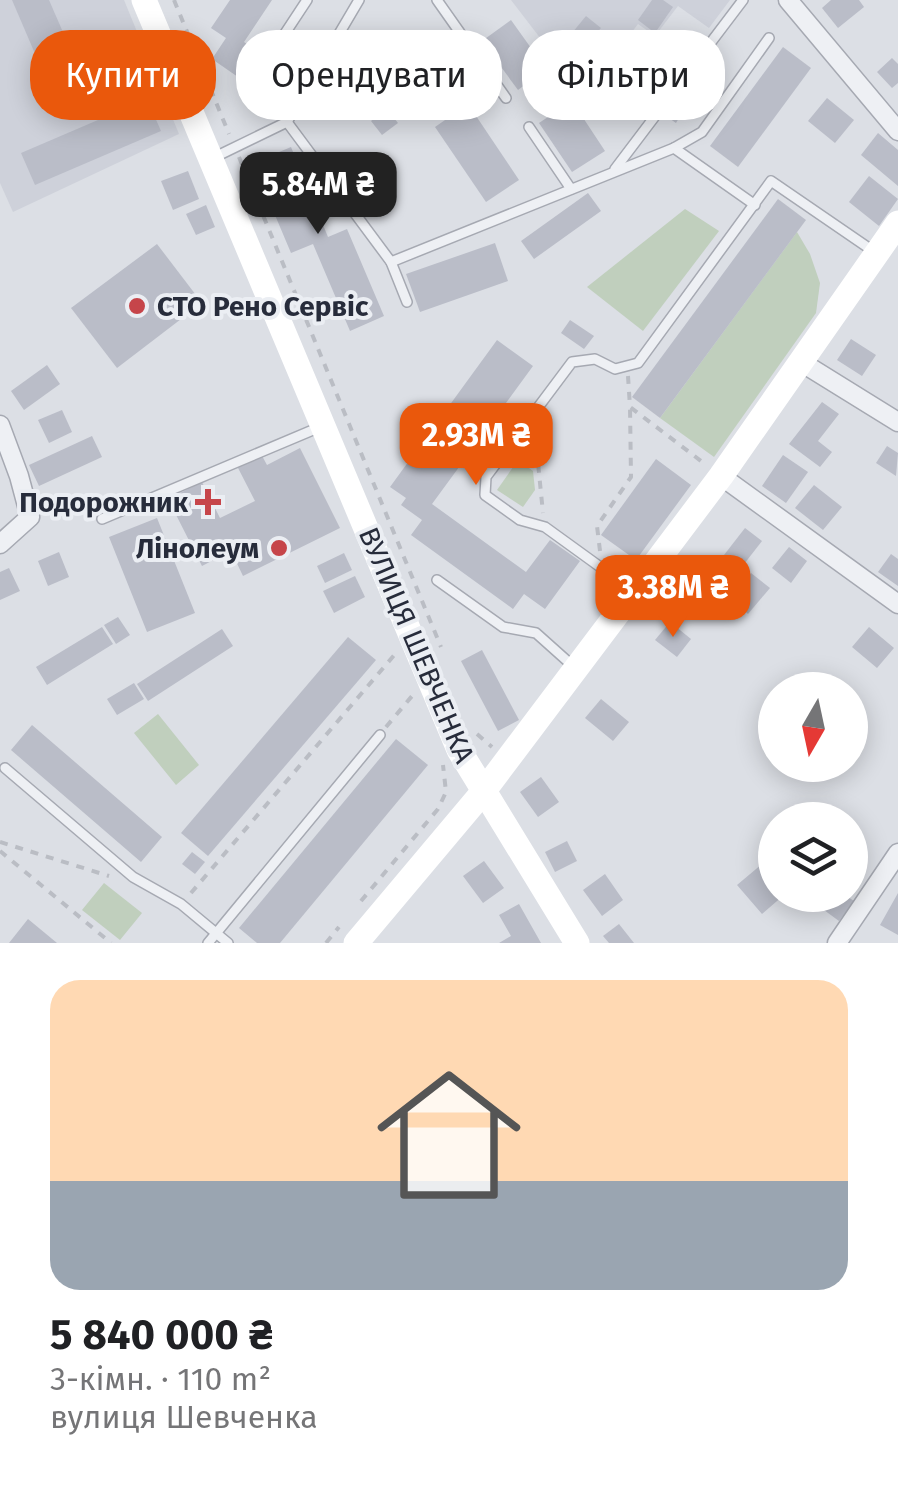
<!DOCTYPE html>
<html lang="uk">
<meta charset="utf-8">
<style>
:root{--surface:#fff;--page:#f2f2f2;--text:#202124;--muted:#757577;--line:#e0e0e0;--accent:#ea580c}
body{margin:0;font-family:"Fira Sans",sans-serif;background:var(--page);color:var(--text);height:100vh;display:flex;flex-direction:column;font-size:38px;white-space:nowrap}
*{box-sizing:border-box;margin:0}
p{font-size:32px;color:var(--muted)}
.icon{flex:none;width:55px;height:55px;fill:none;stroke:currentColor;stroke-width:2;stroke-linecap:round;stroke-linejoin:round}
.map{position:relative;height:943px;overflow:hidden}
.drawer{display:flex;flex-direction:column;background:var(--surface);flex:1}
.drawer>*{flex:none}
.hud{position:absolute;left:30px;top:30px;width:840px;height:90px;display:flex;gap:20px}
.needle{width:65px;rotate:189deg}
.controls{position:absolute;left:758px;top:672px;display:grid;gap:20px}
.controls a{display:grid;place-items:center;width:110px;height:110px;border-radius:50%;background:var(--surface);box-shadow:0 5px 25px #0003;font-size:50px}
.price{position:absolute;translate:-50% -85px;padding:0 22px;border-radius:20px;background:var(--accent);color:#fff;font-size:32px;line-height:65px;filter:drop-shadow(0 2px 5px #0008)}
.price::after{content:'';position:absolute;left:50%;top:60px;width:30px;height:22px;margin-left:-15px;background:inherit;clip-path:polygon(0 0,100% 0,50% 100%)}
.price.selected{background:#222;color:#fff}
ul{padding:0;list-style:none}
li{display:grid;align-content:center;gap:20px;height:530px;padding:0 50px}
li+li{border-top:2px solid var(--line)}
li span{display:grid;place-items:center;height:310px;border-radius:30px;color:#555}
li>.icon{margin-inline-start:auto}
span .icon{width:180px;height:180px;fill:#fffc;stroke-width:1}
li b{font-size:42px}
.chip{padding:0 35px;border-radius:40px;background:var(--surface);box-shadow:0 5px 25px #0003;font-size:35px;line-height:90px}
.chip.selected{background:var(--accent);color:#fff}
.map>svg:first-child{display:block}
</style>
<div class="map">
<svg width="898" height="943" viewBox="0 0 898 943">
<rect width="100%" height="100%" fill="#dcdfe5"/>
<g fill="#ced1da">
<polygon points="0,0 124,0 179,134 13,212 0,183"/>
<polygon points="511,0 730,0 709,28 678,6 655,36 638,24 584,95"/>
</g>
<g fill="#c0cfbd">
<polygon points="685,209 719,231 643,331 587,287"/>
<polygon points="797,232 810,254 820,283 816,313 714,457 660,418"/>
<polygon points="518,460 533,471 535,490 523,507 497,490"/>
<polygon points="158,714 199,765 176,785 134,733"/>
<polygon points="104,883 142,913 120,940 82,910"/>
</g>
<g fill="#babdc8">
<polygon points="12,0 49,0 92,99 60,112"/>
<polygon points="230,0 272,0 244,42 290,74 271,100 212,59 226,38 211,28"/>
<polygon points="652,0 663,0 673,7 655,33 638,20"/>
<polygon points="831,0 859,0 864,7 838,28 822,8"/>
<polygon points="586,16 601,28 586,45 572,33"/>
<polygon points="511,20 546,69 518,90 482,41"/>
<polygon points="631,36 653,52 619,100 597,84"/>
<polygon points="783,47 811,68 738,167 710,146"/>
<polygon points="371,53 414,103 400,115 356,65"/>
<polygon points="892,58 898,64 898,83 892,88 877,72"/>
<polygon points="679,88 692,96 676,123 663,114"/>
<polygon points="827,98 854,120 835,143 808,121"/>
<polygon points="147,99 161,131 35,185 21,153"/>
<polygon points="572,101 605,151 572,172 539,123"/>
<polygon points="468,104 519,180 486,202 435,127"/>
<polygon points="387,109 398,123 382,135 371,121"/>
<polygon points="878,133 898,150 898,186 861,155"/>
<polygon points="291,147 328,237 347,229 384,316 350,331 313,244 291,253 253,163"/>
<polygon points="188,171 199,199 173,210 161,181"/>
<polygon points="869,176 898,199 879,226 849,202"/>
<polygon points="588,193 601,211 534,259 521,241"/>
<polygon points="778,199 806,220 660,418 632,397"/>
<polygon points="206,205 215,227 196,235 186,214"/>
<polygon points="495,243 508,281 420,312 406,274"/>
<polygon points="157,244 202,303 117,368 71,308"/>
<polygon points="570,320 594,336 584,349 561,333"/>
<polygon points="851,339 876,355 862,376 837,360"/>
<polygon points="497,340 533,366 432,504 526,572 550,540 580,561 545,609 524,594 513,609 411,535 422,520 401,505 406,498 390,487"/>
<polygon points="47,365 60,384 24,410 11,391"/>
<polygon points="822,402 839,414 818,441 832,452 820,467 789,444"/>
<polygon points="62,410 72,432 49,443 38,420"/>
<polygon points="92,436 102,457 39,486 29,465"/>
<polygon points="887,446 898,453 896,476 876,463"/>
<polygon points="300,448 340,528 243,576 231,551 202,566 168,499 202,482 220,518 255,501 237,466 261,454 267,465"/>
<polygon points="783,455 808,472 786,503 762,486"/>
<polygon points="656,459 691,485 636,560 601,535"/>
<polygon points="814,485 842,507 823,530 795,508"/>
<polygon points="157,518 195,613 147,632 109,537"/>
<polygon points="745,528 762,541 741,568 724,555"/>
<polygon points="789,547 807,561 791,583 772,568"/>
<polygon points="59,552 69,577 48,586 38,561"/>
<polygon points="344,553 352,570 325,583 317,566"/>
<polygon points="891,554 898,559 898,586 878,572"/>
<polygon points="9,568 20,591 0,600 0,572"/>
<polygon points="751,573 770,588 748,614 730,598"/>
<polygon points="355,576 365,597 334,613 323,591"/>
<polygon points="118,617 130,635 116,644 104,625"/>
<polygon points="670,622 691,639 677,657 655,640"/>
<polygon points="102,627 113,644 47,685 36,667"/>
<polygon points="869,627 894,648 877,668 852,647"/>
<polygon points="222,629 233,646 148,701 137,684"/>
<polygon points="348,637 376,660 208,856 181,833"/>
<polygon points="482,650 519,720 498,731 461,661"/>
<polygon points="134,683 144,699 117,715 107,699"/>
<polygon points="601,699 629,722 613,741 585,718"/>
<polygon points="32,725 162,837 141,862 11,750"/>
<polygon points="396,739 428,765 280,943 257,943 239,928"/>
<polygon points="541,777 559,802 538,817 520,792"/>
<polygon points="567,841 577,861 555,872 545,852"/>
<polygon points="192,852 205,862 195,874 182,864"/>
<polygon points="484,861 504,888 483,903 463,876"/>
<polygon points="762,864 775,879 775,895 784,895 762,914 737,885"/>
<polygon points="605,874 623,900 602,916 583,890"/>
<polygon points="898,893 898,935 880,925"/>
<polygon points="813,895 845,895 854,901 839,921 809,899"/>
<polygon points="519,904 541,943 499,943 511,936 499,915"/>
<polygon points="28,919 57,943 9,943"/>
<polygon points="619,924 634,943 609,943 603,936"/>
</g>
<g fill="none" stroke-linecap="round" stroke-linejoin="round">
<g stroke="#a6a9b2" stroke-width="12">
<g id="lane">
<polyline points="307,0 278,44 318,70"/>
<polyline points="437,0 506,98"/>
<polyline points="287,122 391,262 407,302"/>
<polyline points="529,127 571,189"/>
<polyline points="674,148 755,205"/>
<polyline points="215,157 287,122 359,0"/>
<polyline points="615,169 743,0"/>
<polyline points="391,262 674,148 702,132 769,38"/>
<polyline points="102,519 320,427"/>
<polyline points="437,580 503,627 536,633 574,667"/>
<polyline points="632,590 545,527 520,520 485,495 486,477 572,362 595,359 615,369 638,363 771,181 876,253"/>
<polyline points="5,768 133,877 181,904 228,943"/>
<polyline points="208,943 380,735"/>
</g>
</g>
<g stroke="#a6a9b2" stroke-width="21">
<g id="street">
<polyline points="788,0 898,131"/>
<polyline points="801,362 898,422"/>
<polyline points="0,425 19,476 30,517 0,544"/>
<polyline points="721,476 898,604"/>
<polyline points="837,943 898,853"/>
</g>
</g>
<g stroke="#babdc4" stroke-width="4" stroke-dasharray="8 8" stroke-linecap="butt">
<polyline points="174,0 229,134"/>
<polyline points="239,157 441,647"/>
<polyline points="628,376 630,407 705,464"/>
<polyline points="535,433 543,513"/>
<polyline points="600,551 597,526 631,477 630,407"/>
<polyline points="386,727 412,696"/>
<polyline points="477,734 492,747"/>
<polyline points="0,842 109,876"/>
<polyline points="0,851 111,943"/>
<polyline points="191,893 396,653"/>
<polyline points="361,901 438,809 446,792 443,765"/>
<polyline points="326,943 339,927"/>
</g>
<use href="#lane" stroke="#eef0f4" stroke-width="9"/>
<use href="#street" stroke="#eef0f4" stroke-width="18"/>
<g stroke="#fff" stroke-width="25">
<polyline points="144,0 459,750 577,943"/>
<polyline points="356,943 483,792 721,476 898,223"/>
</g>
</g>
<g fill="#c6454a" stroke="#ebeef3" stroke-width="4">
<circle cx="137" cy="306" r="10"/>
<path d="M203 487h10v10h10v10h-10v10h-10v-10h-10v-10h10z"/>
<circle cx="279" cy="548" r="10"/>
</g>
<g text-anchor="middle" stroke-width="8" stroke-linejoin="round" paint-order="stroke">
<g font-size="28" font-weight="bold" fill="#272c3b" stroke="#ebeef3" text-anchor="end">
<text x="157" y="316" text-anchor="start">СТО Рено Сервіс</text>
<text x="188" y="512">Подорожник</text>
<text x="259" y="558">Лінолеум</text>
</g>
<g font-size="28" fill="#272c3b" stroke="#ebeef3">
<text transform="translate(417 645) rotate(67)" y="10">ВУЛИЦЯ ШЕВЧЕНКА</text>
</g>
</g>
</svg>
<div class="controls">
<a><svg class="needle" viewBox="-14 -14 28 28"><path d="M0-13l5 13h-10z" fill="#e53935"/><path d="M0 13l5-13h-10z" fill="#757577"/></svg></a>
<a><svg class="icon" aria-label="layers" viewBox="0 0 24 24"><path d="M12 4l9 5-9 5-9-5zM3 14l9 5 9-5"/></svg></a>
</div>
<b class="price selected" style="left:318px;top:237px">5.84M ₴</b>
<b class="price" style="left:476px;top:488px">2.93M ₴</b>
<b class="price" style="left:673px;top:640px">3.38M ₴</b>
<div class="hud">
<a class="chip selected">Купити</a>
<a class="chip">Орендувати</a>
<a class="chip">Фільтри</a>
</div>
</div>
<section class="drawer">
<ul>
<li><span style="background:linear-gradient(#ffd9b3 65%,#9aa5b1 0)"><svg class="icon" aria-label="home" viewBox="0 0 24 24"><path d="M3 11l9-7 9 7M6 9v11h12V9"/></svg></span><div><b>5 840 000 ₴</b><p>3-кімн. · 110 m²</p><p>вулиця Шевченка</p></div></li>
</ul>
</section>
